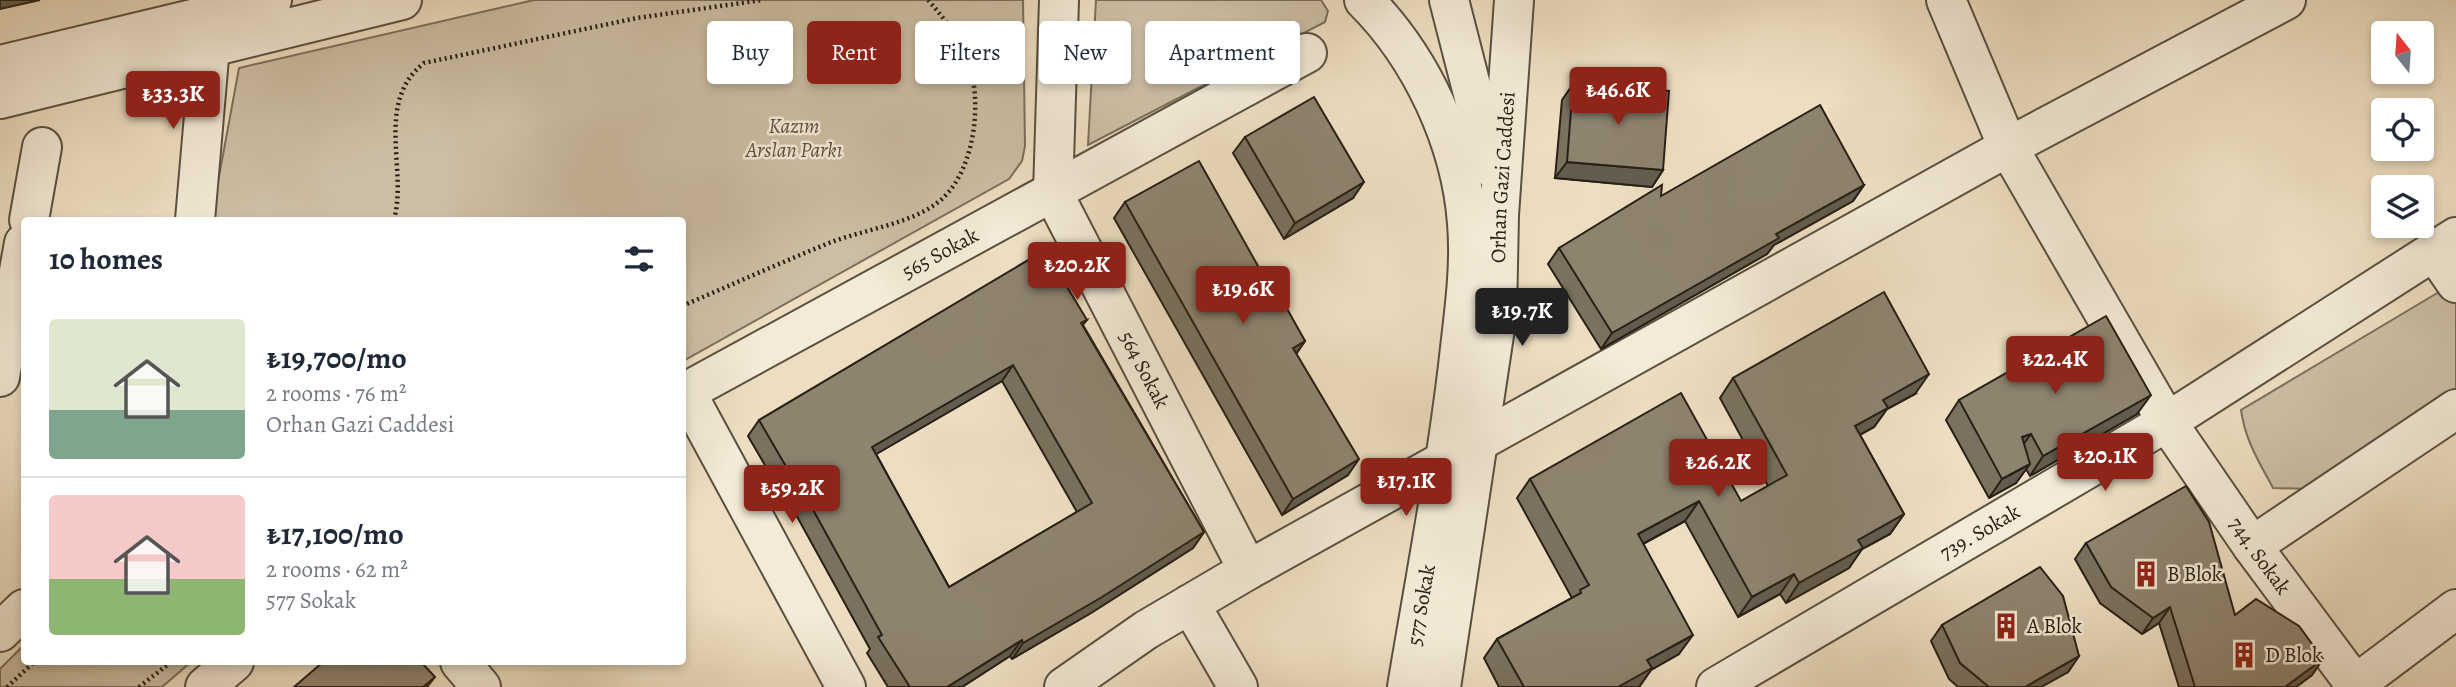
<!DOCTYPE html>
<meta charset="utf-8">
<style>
:root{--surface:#fff;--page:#f6f6f7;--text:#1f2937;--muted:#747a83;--line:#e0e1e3;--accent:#8f2418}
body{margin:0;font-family:Alegreya,serif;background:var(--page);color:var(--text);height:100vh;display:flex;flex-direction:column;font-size:26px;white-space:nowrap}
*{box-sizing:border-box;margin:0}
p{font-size:23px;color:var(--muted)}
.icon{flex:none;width:38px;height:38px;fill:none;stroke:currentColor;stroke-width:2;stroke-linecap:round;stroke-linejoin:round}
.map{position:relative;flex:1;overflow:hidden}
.details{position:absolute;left:21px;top:217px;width:665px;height:448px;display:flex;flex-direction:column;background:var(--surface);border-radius:7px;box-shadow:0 4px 10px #0003}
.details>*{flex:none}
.hud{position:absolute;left:707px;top:21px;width:665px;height:63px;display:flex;gap:14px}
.needle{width:46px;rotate:343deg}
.buttons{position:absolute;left:2371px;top:21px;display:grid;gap:14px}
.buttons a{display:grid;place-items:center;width:63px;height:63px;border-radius:7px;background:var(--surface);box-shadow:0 4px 10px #0003;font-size:35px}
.price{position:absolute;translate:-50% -60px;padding:0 16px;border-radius:7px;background:var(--accent);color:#fff;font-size:23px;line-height:46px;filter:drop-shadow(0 2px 4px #0008)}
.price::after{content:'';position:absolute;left:50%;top:42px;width:21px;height:16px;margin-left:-10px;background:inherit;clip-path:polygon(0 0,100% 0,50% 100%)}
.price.active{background:#222;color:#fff}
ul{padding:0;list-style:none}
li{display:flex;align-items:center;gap:21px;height:175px;padding:0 28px}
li+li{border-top:2px solid var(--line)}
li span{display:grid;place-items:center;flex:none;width:196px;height:140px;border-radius:7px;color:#555}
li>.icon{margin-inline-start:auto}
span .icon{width:84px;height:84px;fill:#fffc;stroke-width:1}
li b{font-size:30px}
h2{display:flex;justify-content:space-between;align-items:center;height:84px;padding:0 28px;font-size:30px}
.pill{padding:0 24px;border-radius:7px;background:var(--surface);box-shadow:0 4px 10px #0003;font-size:24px;line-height:63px}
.pill.active{background:var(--accent);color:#fff}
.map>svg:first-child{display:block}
</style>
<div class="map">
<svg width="2456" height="687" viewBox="0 0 2456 687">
<rect width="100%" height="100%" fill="#eddec1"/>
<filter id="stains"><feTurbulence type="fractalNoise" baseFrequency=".00286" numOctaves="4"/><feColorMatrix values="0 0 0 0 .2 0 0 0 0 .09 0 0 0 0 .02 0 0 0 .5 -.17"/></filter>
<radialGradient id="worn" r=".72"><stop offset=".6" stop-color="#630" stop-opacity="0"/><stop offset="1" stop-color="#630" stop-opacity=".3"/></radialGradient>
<g fill="#ccbea4" stroke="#7a6f5d" stroke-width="2">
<polygon points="534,0 1023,0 1025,146 1022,161 1009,179 683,361 682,220 211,220 239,68"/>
<polygon points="1096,0 1321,0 1328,11 1325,22 1088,145"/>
<path d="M2444 289 2456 293V400L2310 489 2273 488C2259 462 2245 440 2241 410Z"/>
<polygon points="24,645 24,662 191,662 162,687 0,687 0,669"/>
</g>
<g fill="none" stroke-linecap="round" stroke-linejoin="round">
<g stroke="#595041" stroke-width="42">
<g id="minor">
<path id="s1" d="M1059 0 1053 193 1248 570"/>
<path id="s2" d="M1946 0 2008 147 2167 422 2252 546 2357 687"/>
<polyline points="29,220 42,147"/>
<polyline points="195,220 210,46"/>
<polyline points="2434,251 2456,283"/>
<polyline points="0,377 24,243"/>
<polyline points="686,392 846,687"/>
<path id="s3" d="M682 394 1307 53"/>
<polyline points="2252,546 2456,409"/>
<polyline points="1190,604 1238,687"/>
<polyline points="0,632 24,609"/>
<polyline points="460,662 481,687"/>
<polyline points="205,687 234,662"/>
<polyline points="1064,687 1146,630 1248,570 2008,147 2286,0"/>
<polyline points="2352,687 2456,609"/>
</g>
</g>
<g stroke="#595041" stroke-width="42">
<g id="tertiary">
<path d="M1364 0C1421 57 1461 142 1467 223 1471 270 1463 319 1458 366 1445 474 1425 580 1407 687"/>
<polyline points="1449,0 1492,168"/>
<polyline points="0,65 272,0"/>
<polyline points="0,99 402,0"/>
<path id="s4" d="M1441 687 1497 315 1499 215 1514 0"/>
<path id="s5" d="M1716 687 2167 422 2456 237"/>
</g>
</g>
<g stroke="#282016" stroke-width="4.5" stroke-dasharray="2 3.5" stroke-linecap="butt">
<path d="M394 220C408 168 374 103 424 63L637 18 762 0"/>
<path d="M682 306C731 285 780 263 829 243 864 229 915 224 943 198 976 167 983 98 967 57 958 36 943 17 928 0"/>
<polyline points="7,687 34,662"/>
<polyline points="139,687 171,662"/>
</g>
<use href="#minor" stroke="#f3ead7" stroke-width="38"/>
<use href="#tertiary" stroke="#f3ead7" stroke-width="38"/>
</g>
<g fill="#7a715f" stroke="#282016" stroke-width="2" fill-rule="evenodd">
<polygon points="1573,84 1663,170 1652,187 1555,178 1562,100"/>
<polygon points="1245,137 1353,198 1284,239 1233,153"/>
<polygon points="1864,185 1853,201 1774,245 1767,254 1601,349 1548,264 1559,248 1661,196"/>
<polygon points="1125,202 1267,282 1305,341 1296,354 1348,475 1282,515 1114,218"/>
<path d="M1087 320 1083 325 1204 532 1193 548 1091 613 1012 659 1010 656 962 687H888L867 653 870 649 789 502 787 503 748 436 759 420ZM1002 381 1077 512 949 587 876 454Z"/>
<polygon points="1733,378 1915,394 1887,409 1874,427 1860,435 1904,514 1890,534 1862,549 1849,568 1786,603 1780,594 1738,617 1685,521 1643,544 1679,654 1651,670 1639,687 1499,687 1484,658 1497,639 1572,598 1517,498 1530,479 1741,501 1768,486 1720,398"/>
<polygon points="1959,400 2137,414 2030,476 2026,469 2016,483 1989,498 1946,420"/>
<polygon points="2086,543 2235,615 2323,659 2312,675 2296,687 2179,687 2159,623 2142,634 2100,603 2075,559"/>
<polygon points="1942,625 2079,656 2068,672 2041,687 1958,687 1949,679 1931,641"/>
</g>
<g fill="#635c4e" stroke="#282016" stroke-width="2">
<polygon points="0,0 40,0 0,9"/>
<polygon points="1567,162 1663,170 1652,187 1555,178"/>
<polygon points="1364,182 1353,198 1284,239 1295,223"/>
<polygon points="1864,185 1853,201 1774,245 1767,254 1601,349 1612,333 1776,234"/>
<polygon points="1305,341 1294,357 1293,348"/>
<polygon points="1013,365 1002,381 861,463 872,447"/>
<polygon points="1929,374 1915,394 1887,409 1874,427 1841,445 1855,426 1883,400"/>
<polygon points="2151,395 2137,414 2030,476 2043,456"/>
<polygon points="2031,434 2017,453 2022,437"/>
<polygon points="1359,459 1348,475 1282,515 1293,499"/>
<polygon points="2030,464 2016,483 1989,498 2002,479"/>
<polygon points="800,486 789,502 787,503 798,487"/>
<polygon points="1699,501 1685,521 1624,554 1638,534"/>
<polygon points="1904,514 1890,534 1862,549 1849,568 1786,603 1799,583 1858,540"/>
<polygon points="1204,532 1193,548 1091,613 1012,659 1023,643"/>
<polygon points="1794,574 1780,594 1738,617 1752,597"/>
<polygon points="2170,607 2159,623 2142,634 2153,618"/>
<polygon points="1693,635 1679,654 1651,670 1639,687 1618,687 1647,660"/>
<polygon points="1022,640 1010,656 962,687 947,687"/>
<polygon points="2079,656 2068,672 2041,687 2025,687"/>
<polygon points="2323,659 2312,675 2296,687 2285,687"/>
<polygon points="435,677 427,687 423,687"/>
</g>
<g fill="#8e836f" stroke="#282016" stroke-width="2" fill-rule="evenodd">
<polygon points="1573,84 1669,91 1663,170 1567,162"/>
<polygon points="1314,97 1364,182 1295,223 1245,137"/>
<polygon points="1820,105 1864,185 1776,234 1779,238 1612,333 1559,248 1662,185 1661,196"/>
<polygon points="1199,161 1267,282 1271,280 1305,341 1293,348 1359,459 1293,499 1125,202"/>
<path d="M1045 250 1087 320 1081 323 1204 532 1102 597 1023 643 1022 640 947 687H910L878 637 882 635 800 486 798 487 759 420ZM1013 365 1092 503 949 587 872 447Z"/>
<polygon points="1884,292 1929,374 1883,400 1888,408 1855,426 1904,514 1858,540 1863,548 1799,583 1794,574 1752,597 1699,501 1638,534 1693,635 1647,660 1652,668 1618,687 1524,687 1497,639 1581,593 1580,590 1589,585 1530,479 1681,393 1741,501 1787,475 1733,378"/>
<polygon points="2106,316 2151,395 2043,456 2031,434 2022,437 2030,464 2002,479 1959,400"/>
<polygon points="2186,486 2209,522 2235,615 2256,599 2299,626 2323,659 2285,687 2195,687 2170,607 2153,618 2111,587 2086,543"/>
<polygon points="2040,567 2063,596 2079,656 2025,687 1989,687 1960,663 1942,625"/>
<polygon points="323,662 421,662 435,677 423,687 294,687"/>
</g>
<defs>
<g id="building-bare" transform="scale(2.1)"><path d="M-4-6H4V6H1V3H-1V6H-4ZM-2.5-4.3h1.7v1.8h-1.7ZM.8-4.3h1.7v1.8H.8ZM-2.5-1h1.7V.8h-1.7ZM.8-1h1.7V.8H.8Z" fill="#8f2418" stroke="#f3ead7" stroke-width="2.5" paint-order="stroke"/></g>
</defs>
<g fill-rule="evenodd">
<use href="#building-bare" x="2146" y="574"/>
<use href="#building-bare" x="2006" y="626"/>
<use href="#building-bare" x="2244" y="655"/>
</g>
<g text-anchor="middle" stroke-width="5" stroke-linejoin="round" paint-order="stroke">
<g font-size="21" font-style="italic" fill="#594f41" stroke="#f3ead7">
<text x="794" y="133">Kazım<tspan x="794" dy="24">Arslan Parkı</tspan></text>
</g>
<g font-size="21" fill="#282016" stroke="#f3ead7">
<text dy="7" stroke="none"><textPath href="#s4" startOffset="514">Orhan Gazi Caddesi</textPath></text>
<text dy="7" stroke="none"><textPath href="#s3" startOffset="294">565 Sokak</textPath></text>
<text dy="7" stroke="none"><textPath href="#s1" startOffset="392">564 Sokak</textPath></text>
<text dy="7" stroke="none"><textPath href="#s5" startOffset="306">739. Sokak</textPath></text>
<text dy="7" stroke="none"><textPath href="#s2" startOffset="640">744. Sokak</textPath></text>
<text transform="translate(1421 605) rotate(-80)" y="7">577 Sokak</text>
</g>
<g font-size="21" fill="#282016" stroke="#f3ead7" text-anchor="start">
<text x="2167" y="581">B Blok</text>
<text x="2027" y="633">A Blok</text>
<text x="2265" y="662">D Blok</text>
</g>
</g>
<rect width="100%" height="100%" filter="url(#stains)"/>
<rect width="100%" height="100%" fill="url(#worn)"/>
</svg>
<div class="buttons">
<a><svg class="needle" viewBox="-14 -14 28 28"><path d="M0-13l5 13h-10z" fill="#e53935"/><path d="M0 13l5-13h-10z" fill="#747a83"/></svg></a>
<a><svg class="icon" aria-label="locate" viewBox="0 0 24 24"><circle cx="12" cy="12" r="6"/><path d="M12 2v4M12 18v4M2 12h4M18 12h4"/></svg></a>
<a><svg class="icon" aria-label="layers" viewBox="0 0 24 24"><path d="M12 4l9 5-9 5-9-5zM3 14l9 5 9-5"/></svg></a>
</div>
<b class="price" style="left:1618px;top:127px">₺46.6K</b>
<b class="price" style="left:173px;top:131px">₺33.3K</b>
<b class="price" style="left:1077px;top:302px">₺20.2K</b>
<b class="price" style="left:1243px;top:326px">₺19.6K</b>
<b class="price active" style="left:1522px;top:348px">₺19.7K</b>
<b class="price" style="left:2055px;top:396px">₺22.4K</b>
<b class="price" style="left:2105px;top:493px">₺20.1K</b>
<b class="price" style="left:1718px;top:499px">₺26.2K</b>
<b class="price" style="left:1406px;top:518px">₺17.1K</b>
<b class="price" style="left:792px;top:525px">₺59.2K</b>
<div class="hud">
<a class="pill">Buy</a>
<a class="pill active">Rent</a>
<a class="pill">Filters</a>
<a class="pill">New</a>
<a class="pill">Apartment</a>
</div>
<section class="details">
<h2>10 homes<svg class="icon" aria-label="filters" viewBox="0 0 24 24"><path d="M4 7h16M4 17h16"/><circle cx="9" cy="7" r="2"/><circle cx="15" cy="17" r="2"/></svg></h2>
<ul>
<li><span style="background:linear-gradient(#dfe7d0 65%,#7fa58c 0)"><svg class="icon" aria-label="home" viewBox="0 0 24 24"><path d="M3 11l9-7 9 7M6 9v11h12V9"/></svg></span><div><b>₺19,700/mo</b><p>2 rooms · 76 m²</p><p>Orhan Gazi Caddesi</p></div></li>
<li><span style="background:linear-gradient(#f6c9c9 60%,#8fb573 0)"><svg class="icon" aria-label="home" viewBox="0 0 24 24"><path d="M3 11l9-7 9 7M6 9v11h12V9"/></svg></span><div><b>₺17,100/mo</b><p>2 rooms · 62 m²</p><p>577 Sokak</p></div></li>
</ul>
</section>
</div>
